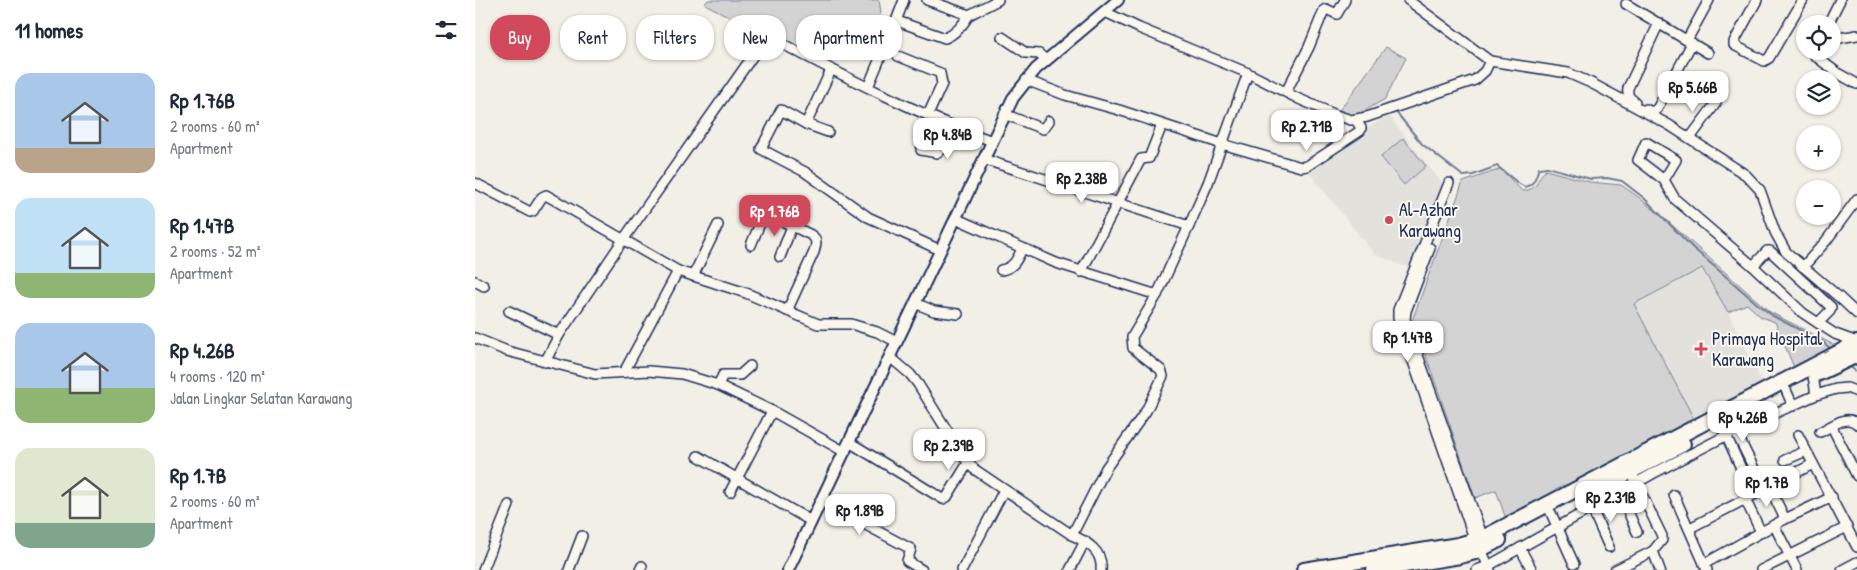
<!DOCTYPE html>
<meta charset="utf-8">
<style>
:root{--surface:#fff;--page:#f2f2f3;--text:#1f2937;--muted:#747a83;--accent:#d1495b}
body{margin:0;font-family:"Patrick Hand",sans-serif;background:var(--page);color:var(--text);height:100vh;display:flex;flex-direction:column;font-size:19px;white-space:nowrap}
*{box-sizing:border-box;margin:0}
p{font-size:16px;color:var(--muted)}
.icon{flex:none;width:28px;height:28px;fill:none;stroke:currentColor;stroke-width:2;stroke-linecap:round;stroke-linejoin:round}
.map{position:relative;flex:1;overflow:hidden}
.sheet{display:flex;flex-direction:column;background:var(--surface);width:475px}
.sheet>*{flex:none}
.top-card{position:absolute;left:15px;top:15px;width:475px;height:45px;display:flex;gap:10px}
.buttons{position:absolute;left:1321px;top:15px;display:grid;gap:10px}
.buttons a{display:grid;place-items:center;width:45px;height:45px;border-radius:50%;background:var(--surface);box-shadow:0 1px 4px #0004;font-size:25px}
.price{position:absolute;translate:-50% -42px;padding:0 11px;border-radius:10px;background:#fff;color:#222;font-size:16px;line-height:32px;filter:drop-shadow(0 1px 2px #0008)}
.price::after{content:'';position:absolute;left:50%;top:30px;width:15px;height:11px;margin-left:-8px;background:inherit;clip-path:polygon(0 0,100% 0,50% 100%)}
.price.on{background:var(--accent);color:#fff}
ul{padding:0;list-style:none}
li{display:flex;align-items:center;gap:15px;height:125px;padding:0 15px}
li span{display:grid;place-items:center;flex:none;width:140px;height:100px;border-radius:15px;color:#555}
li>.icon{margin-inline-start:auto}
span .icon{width:60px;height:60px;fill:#fffc;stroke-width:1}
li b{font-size:21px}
h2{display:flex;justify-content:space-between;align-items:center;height:60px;padding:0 15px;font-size:21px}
.tag{padding:0 18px;border-radius:20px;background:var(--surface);box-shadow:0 1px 4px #0004;font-size:18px;line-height:45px}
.tag.on{background:var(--accent);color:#fff}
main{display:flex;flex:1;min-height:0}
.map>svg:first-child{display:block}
</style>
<main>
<section class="sheet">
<h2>11 homes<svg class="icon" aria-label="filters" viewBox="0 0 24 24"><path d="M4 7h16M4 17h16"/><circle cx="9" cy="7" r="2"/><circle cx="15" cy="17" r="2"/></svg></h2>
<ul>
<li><span style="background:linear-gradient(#a9c7e8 75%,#b9a48a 0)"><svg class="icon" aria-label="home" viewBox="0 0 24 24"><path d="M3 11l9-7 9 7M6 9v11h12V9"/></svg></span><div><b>Rp 1.76B</b><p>2 rooms · 60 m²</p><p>Apartment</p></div></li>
<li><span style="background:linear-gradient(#bfe0f5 75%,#8fb573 0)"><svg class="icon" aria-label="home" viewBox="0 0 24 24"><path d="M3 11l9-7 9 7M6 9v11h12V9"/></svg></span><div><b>Rp 1.47B</b><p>2 rooms · 52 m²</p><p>Apartment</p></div></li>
<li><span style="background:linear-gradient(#a9c7e8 65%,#8fb573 0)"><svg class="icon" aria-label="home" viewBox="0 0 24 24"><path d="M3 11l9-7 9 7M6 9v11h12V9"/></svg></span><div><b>Rp 4.26B</b><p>4 rooms · 120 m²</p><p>Jalan Lingkar Selatan Karawang</p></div></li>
<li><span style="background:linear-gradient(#dfe7d0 75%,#7fa58c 0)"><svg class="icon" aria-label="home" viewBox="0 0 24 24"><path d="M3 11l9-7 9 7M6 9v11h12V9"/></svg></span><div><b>Rp 1.7B</b><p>2 rooms · 60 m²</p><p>Apartment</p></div></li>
</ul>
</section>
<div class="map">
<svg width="1382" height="570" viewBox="0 0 1382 570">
<rect width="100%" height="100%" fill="#f2efe6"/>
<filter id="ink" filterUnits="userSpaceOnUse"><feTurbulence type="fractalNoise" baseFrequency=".02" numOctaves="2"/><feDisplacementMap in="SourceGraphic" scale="10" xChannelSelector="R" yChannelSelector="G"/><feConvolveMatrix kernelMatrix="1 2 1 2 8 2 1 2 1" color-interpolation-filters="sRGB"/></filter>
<g filter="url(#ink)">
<g fill="#e2e1dc">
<polygon points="914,116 970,187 936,269 899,254 834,172 890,129"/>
<polygon points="1227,268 1253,312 1289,386 1220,421 1158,304"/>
</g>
<g fill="#d2d3d2" stroke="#768198">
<polygon points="233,0 404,0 406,12 394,44 377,35 372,45 336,26 326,49 291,36 230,4"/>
<polygon points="911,47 931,58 910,99 877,118 863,112"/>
<polygon points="928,138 951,166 929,185 906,157"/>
<path d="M1026 169 1047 191C1066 189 1059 180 1071 170L1115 182 1146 185 1162 196 1189 218 1295 312 1359 345 1320 370 1300 322 1286 317 1272 304 1253 312 1227 268 1159 304 1220 421 1031 519 1021 490 1000 498 938 318 988 182Z"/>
</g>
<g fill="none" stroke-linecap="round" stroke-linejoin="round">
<g stroke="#707b93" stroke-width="2">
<path d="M921 112 947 144 988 176 998 175 1022 166 1043 183 1050 187C1061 184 1060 177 1064 168L1072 167 1116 179 1132 178 1147 181 1169 198 1218 248 1286 307 1298 316 1348 342 1356 349"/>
<polyline points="1374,366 1382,372"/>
</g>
<g stroke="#1b2f5e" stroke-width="12">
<g id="minor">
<polyline points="452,0 494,15 523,0"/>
<polyline points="933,0 1015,61 1093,73 1116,83 1194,125 1271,175 1285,190 1300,232 1311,252 1365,298 1382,314"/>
<polyline points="1282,0 1259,42 1259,45 1289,61 1294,58 1328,0"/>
<polyline points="1151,4 1233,53"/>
<polyline points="630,12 664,28 773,73 824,99 861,115 876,120 892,117 1000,80 1010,71 1015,61"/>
<path d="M422 21 470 38C481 34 488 25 494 15"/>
<polyline points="1353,24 1365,0"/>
<polyline points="418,29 429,0"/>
<polyline points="527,37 551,53 564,54 571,60"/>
<polyline points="1358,39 1382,35"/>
<polyline points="1212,40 1234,0"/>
<polyline points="423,56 465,73 467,84 453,115"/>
<polyline points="1340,56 1364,74 1382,84"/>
<polyline points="356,70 331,124 306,110 286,149 330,172 393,217 465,250"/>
<polyline points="551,80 590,95 644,110 747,144 826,167 832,166 885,131 886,128 881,120"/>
<polyline points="393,87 406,56"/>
<polyline points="811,92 834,47 849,10 851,9 862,14 870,0"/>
<path d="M1160 102C1154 97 1152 96 1153 88L1184 23"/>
<polyline points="1171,109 1176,112 1182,109 1217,43"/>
<polyline points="529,114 568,129 574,121"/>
<polyline points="331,124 353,132"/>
<polyline points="1215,138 1241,103"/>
<polyline points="446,150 463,153 466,150 479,128"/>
<polyline points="508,159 714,226"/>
<polyline points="1189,180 1201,160 1171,142 1163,160 1189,180 1200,199 1278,266 1328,313 1343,323"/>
<polyline points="0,183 55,212 58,211 67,197 71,195 203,271 271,293 343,324 376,324 402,332 422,342"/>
<polyline points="974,183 923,310 923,318 1000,541"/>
<polyline points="480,218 581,263 682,295"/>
<path d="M276 245 286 221 290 214 299 217 336 235C343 239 341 245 339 252L312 311"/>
<polyline points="955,248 931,311 930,319 1008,538"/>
<polyline points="305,257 317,226"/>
<polyline points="1278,266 1292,251 1295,251 1356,307 1355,311 1343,323 1360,334 1382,342"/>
<polyline points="1328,267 1351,241 1382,199"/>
<path d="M526 270C539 268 542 259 547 249"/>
<polyline points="606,272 666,159 674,158 687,125"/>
<polyline points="218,276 243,225"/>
<polyline points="0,281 9,286"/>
<polyline points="440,303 459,311 483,314"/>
<polyline points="34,311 84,335"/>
<polyline points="0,338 32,351 120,374 174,371 207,374 243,385 297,411 370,452"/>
<path d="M415 357 435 374 443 384 488 456 499 469 597 535C612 542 628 551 626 570"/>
<path d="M70 362 84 335 148 240 289 40 295 39 302 41C372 78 443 114 517 141"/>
<polyline points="149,372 203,271"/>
<polyline points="1338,376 1341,395"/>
<polyline points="243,385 248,375 265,375 275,366"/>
<polyline points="1311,390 1318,406"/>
<polyline points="1255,420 1289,489"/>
<polyline points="1246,424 1278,495"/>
<polyline points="1357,427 1382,476"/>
<path d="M1345 432C1356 427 1372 413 1382 424"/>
<polyline points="1323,435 1382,547"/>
<polyline points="374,442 468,499 472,497 493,463"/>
<polyline points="223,456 336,521"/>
<polyline points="1310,460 1331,451"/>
<polyline points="1294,486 1310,519"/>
<polyline points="255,492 297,411"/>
<polyline points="1145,493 1162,532"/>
<polyline points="1199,495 1232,570"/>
<polyline points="1270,499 1286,532"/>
<polyline points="346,501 436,549 432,561 447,570"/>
<polyline points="1117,509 1134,547"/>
<polyline points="1076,513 1099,564"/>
<polyline points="1299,525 1322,570"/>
<polyline points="1215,528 1338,464"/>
<polyline points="597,535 631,468 671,411 688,376 686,370 658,348 657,337 682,295 714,226 733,183 773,73"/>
<polyline points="1045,548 1057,570"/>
<polyline points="1006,549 1015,570"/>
<polyline points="1178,551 1185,570"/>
<polyline points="1229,564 1310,519 1357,497"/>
<polyline points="8,570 34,505"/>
<polyline points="94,570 107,536"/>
<polyline points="165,570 167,566"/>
<polyline points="487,570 529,490"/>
<polyline points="595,570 610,541"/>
<polyline points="1002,570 1013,566 1179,473 1260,431 1341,395 1361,389 1372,388 1382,392"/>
<polyline points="1140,570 1178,551 1187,540 1187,536 1159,478"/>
<polyline points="1286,570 1372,527"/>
<polyline points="1367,570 1382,562"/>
</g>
</g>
<g stroke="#1b2f5e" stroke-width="14">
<polyline id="tertiary" points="313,570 538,98 561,69 643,0"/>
</g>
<g stroke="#1b2f5e" stroke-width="18">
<g id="primary">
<polyline points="1344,373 1382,355"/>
<polyline points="1109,496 1208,444"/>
<polyline points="829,570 983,545 1008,538 1382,343"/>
<polyline points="899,570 985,556 1000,552 1024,540"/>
</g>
</g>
<use href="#minor" stroke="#fbf7ec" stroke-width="9"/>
<use href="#tertiary" stroke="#fbf7ec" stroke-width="10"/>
<use href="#primary" stroke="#fbf7ec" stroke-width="14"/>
</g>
</g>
<g fill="#d1495b" stroke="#fbf7ec" stroke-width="2">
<circle cx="914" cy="220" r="5"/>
<path d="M1223.5 341.5h5v5h5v5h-5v5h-5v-5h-5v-5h5z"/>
</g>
<g text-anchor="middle" stroke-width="4" stroke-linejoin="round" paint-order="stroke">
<g font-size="18" fill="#1b2f5e" stroke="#fbf7ec" text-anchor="start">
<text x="924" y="216">Al-Azhar<tspan x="924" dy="21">Karawang</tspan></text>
<text x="1237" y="345">Primaya Hospital<tspan x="1237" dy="21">Karawang</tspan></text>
</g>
</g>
</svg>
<div class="buttons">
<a><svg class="icon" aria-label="locate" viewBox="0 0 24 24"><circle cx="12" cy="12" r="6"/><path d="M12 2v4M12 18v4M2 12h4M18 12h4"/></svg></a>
<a><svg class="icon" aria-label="layers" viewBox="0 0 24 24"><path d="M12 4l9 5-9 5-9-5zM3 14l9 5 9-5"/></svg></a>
<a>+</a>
<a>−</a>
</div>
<b class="price" style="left:1218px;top:113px">Rp 5.66B</b>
<b class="price" style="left:832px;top:152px">Rp 2.71B</b>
<b class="price" style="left:473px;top:160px">Rp 4.84B</b>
<b class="price" style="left:607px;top:204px">Rp 2.38B</b>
<b class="price on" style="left:300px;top:237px">Rp 1.76B</b>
<b class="price" style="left:933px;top:363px">Rp 1.47B</b>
<b class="price" style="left:1268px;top:443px">Rp 4.26B</b>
<b class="price" style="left:474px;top:471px">Rp 2.39B</b>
<b class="price" style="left:1292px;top:508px">Rp 1.7B</b>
<b class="price" style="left:1136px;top:523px">Rp 2.31B</b>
<b class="price" style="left:385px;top:536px">Rp 1.89B</b>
<div class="top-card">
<a class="tag on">Buy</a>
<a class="tag">Rent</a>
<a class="tag">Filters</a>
<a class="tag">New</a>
<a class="tag">Apartment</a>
</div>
</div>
</main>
